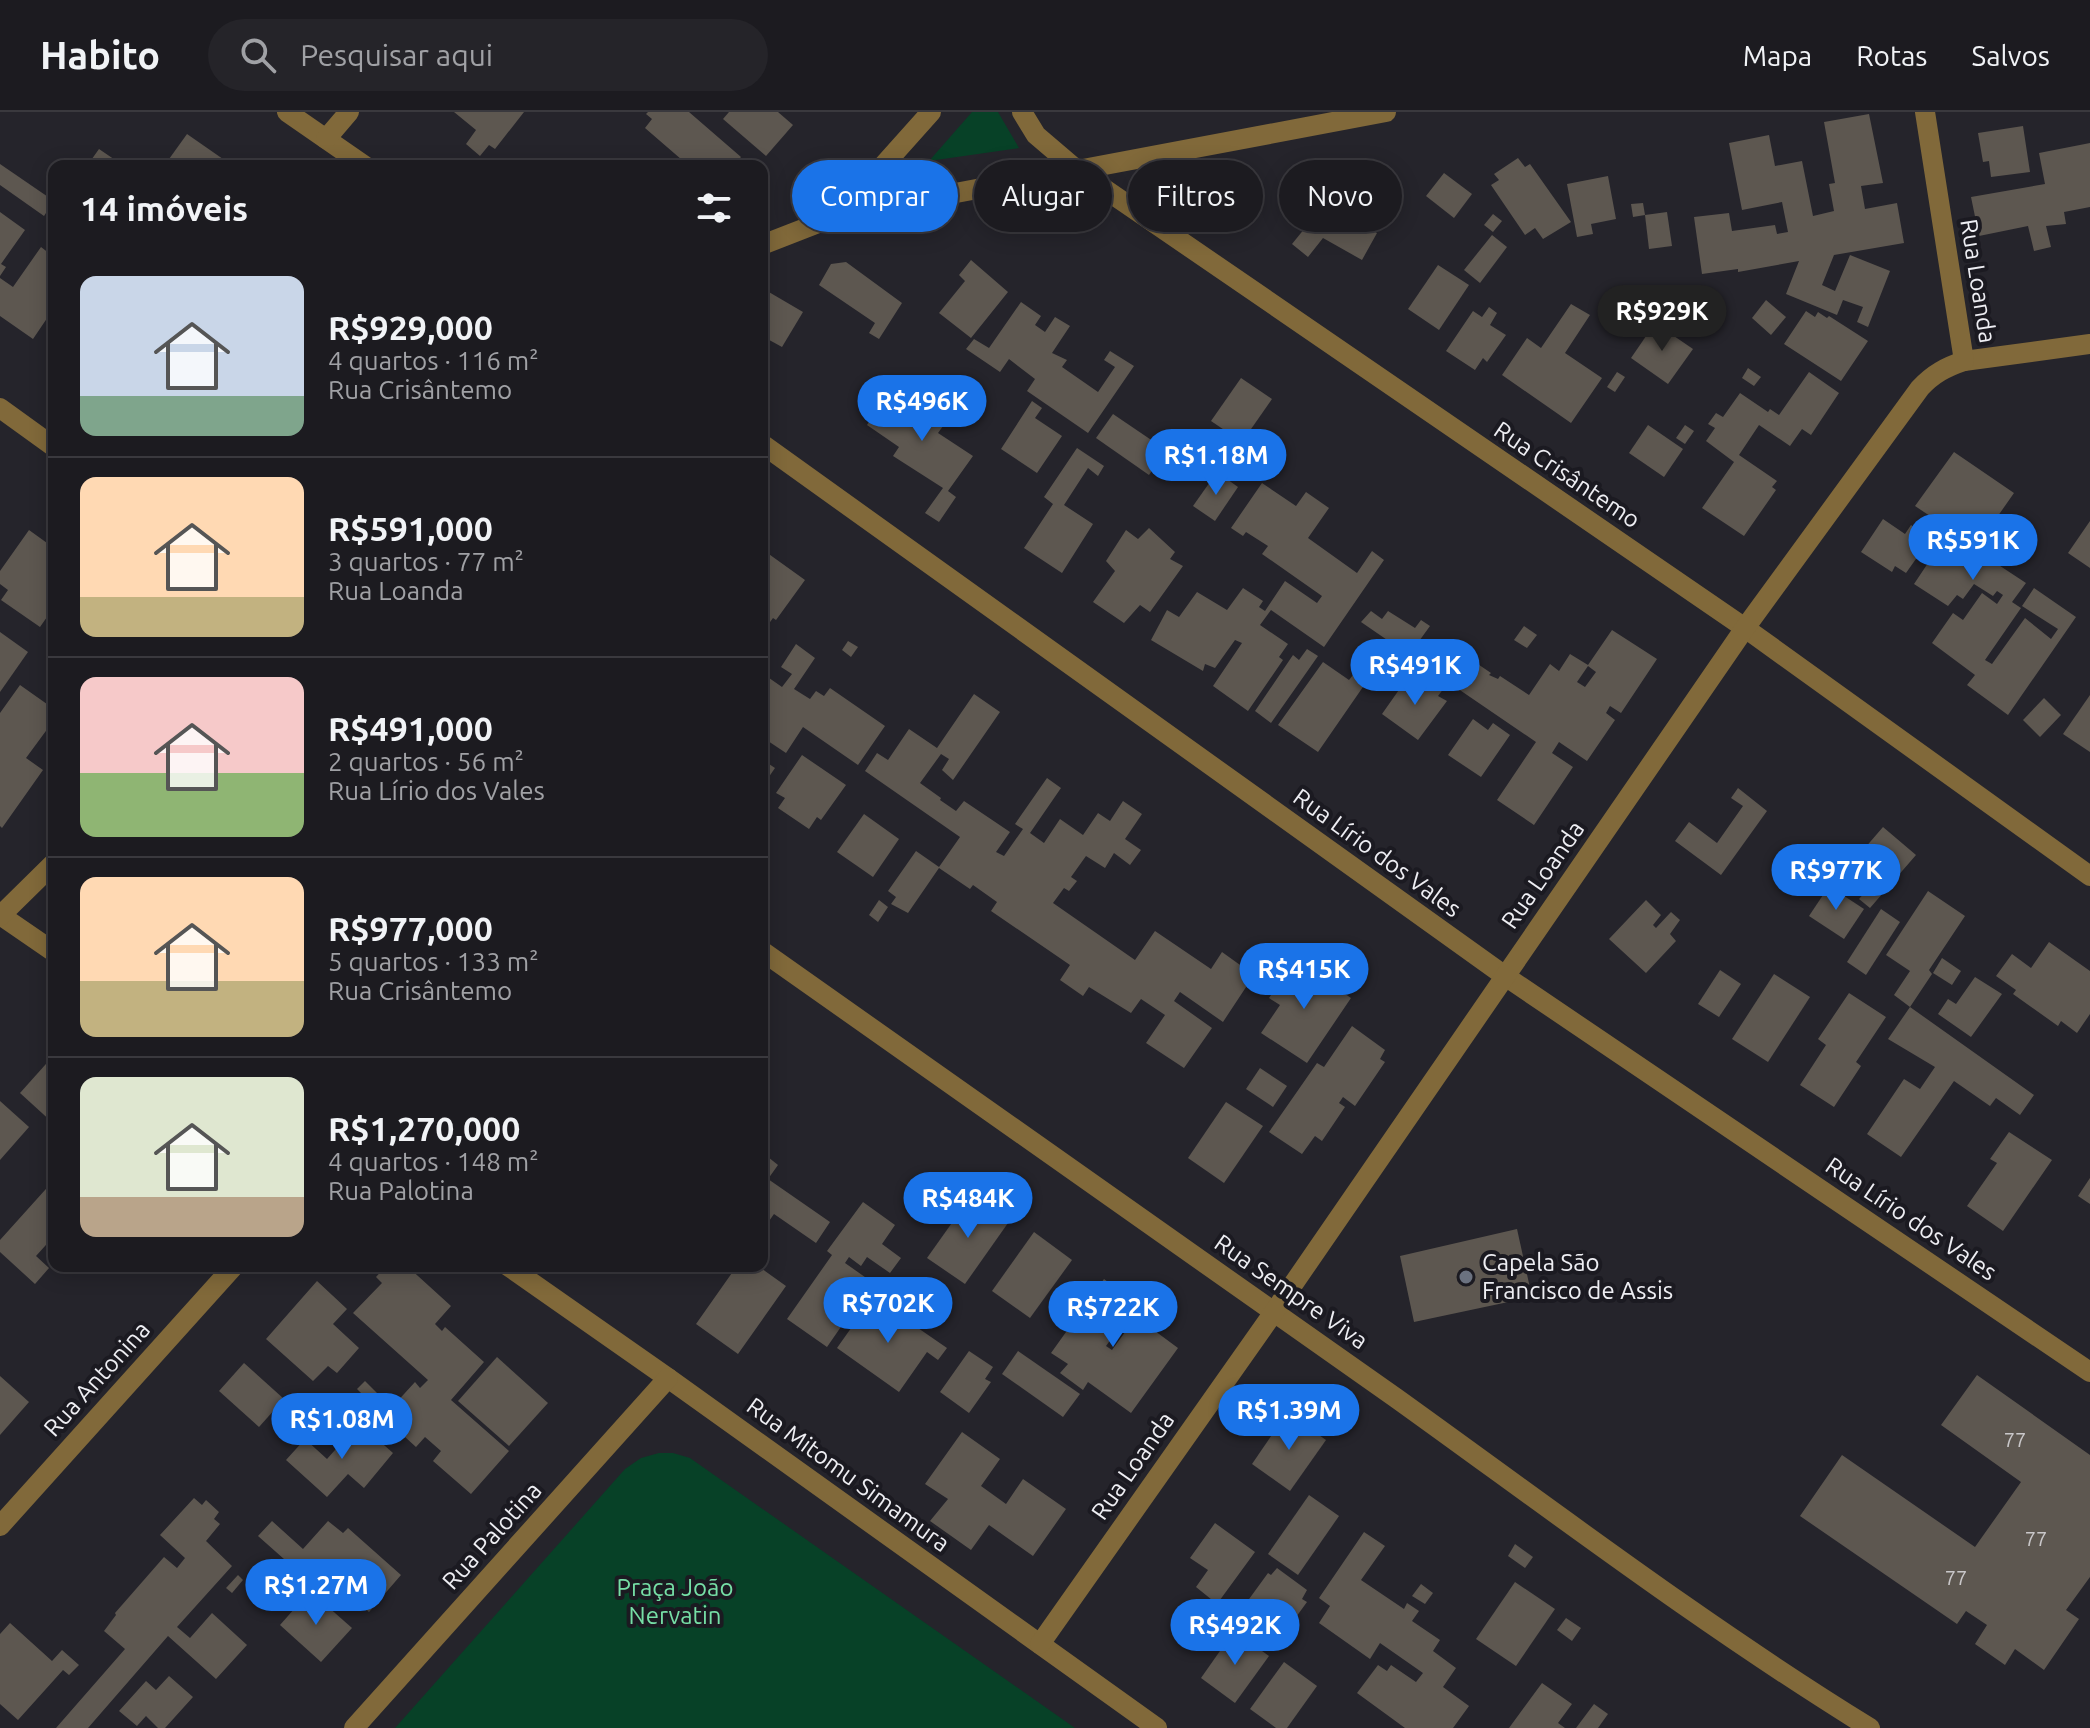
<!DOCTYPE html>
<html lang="pt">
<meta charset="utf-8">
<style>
:root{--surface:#1c1b20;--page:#252429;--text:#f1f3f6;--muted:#a0a1a5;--line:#3a393e;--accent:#1a73e8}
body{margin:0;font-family:Ubuntu,sans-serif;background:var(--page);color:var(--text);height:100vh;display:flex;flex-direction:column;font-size:30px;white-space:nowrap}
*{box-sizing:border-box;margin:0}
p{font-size:26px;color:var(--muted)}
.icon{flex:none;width:44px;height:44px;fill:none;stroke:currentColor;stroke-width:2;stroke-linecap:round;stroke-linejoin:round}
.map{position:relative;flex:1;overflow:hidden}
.sheet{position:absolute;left:48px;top:48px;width:720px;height:1112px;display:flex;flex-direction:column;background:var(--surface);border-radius:16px;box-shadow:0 4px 20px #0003,0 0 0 2px var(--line)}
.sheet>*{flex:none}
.hud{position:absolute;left:792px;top:48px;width:760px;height:72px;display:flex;gap:16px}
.price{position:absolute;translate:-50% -68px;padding:0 18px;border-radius:28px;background:var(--accent);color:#fff;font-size:26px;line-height:52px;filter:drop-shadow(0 2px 4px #0008)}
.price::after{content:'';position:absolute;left:50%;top:48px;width:24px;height:18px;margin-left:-12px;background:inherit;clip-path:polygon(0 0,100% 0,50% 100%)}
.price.active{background:#222;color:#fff}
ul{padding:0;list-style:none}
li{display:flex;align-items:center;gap:24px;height:200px;padding:0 32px}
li+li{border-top:2px solid var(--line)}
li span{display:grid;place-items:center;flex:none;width:224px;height:160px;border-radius:16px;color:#555}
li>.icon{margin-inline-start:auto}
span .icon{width:96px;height:96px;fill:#fffc;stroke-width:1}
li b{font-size:34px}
h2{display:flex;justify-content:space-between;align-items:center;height:96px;padding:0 32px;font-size:34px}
.chip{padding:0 28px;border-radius:36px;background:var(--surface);box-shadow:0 4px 20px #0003,0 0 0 2px var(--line);font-size:28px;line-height:72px}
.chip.active{background:var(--accent);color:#fff}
header{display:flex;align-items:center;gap:48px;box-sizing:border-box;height:112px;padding:0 40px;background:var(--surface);border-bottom:2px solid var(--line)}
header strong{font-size:38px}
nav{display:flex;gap:44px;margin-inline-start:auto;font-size:28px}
.search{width:560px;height:72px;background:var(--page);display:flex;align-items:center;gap:20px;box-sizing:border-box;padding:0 28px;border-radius:44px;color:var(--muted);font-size:30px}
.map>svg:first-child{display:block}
</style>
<header>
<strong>Habito</strong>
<div class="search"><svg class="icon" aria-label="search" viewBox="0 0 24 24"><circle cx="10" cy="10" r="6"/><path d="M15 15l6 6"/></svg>Pesquisar aqui</div>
<nav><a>Mapa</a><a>Rotas</a><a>Salvos</a></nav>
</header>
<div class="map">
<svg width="2090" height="1616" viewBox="0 0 2090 1616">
<rect width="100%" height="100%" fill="#25242b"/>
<g fill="#074127">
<polygon points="972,0 998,0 1019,36 929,49"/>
<polygon points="659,1341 673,1341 690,1346 1075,1616 395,1616 625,1357 641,1346"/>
</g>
<g fill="#5d5750" fill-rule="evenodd">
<polygon points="454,0 524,0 495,37 489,33 480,44 466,32 476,18"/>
<polygon points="648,0 689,0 741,45 733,54 689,54 645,16 652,7 646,2"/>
<polygon points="729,0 778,0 793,13 766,44 723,7"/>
<polygon points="1869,2 1883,71 1861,74 1865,97 1897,91 1904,131 1834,143 1822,173 1835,179 1850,143 1890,159 1868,215 1857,210 1863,195 1843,188 1837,203 1786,182 1799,149 1738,160 1738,157 1702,162 1694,105 1729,101 1732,119 1775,113 1777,122 1788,120 1782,90 1742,98 1729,31 1769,23 1775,54 1802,49 1813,104 1834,99 1829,72 1835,71 1824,10"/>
<polygon points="2023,14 2030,60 1991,65 1989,49 1983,50 1978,21"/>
<polygon points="187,22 233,54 164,54"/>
<polygon points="2090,31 2090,95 2064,100 2066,112 2046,114 2051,135 2034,139 2028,114 1979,124 1971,85 2045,72 2039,41"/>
<polygon points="99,37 124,54 79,54 84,47 89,51"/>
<polygon points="1518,46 1525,55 1530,52 1571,110 1543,127 1535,116 1525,123 1491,73 1499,68 1494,62"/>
<polygon points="0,52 54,89 44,104 0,73"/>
<polygon points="1444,61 1472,82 1454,106 1426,84"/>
<polygon points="1608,64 1616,107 1591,112 1593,122 1577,125 1567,72"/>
<polygon points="1319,90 1377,121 1362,148 1323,126 1308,145 1292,132 1305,116"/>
<polygon points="1643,91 1645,103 1633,105 1631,92"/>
<polygon points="0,100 25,118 1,152 6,155 0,164"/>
<polygon points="1667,100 1672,134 1649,137 1645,103"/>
<polygon points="1493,102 1502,109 1493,120 1484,113"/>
<polygon points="1492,123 1507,135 1480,171 1464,158"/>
<polygon points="41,135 54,145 54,196 33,227 0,204 0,166 13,175"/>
<polygon points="971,148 1008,180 971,226 939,201 965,169 959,163"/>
<polygon points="846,150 902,191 879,227 869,221 875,211 819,173 831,152"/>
<polygon points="1438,153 1469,173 1439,218 1408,197"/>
<polygon points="762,176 803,200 782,235 762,224"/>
<polygon points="1766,188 1786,205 1771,223 1752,206"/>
<polygon points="1021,190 1041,204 1035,213 1045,220 1055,205 1070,214 1052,241 1067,248 1062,255 1098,280 1115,255 1104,248 1110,239 1134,254 1088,321 1027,279 1035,267 1009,247 1000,260 966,237 974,227 989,236"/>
<polygon points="1571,192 1590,203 1565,241 1602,266 1571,311 1502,263 1527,226 1541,236"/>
<polygon points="1489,195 1497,201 1490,213 1506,223 1487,250 1483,246 1475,258 1446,239 1473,199 1482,205"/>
<polygon points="1806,199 1815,205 1818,200 1827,206 1829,204 1868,229 1841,269 1784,232"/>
<polygon points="1655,211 1693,237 1668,272 1631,246"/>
<polygon points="1748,256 1761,265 1754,274 1742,266"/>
<polygon points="1617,260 1625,265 1615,280 1607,275"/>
<polygon points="1809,260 1839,281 1811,323 1802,317 1790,334 1759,313 1739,343 1777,369 1772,375 1776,378 1744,424 1702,396 1734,350 1706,329 1715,316 1708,312 1716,301 1723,305 1740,281 1768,300 1770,297 1779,303"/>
<polygon points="1241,266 1272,287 1242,330 1211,309"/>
<polygon points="893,272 927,294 930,289 951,303 938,321 973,344 948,379 956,385 939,410 925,401 943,376 893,344 899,335 867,313"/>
<polygon points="1032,289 1042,296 1035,306 1062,324 1037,361 1001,337"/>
<polygon points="1113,302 1166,338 1149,363 1096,326"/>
<polygon points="1648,313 1683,337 1664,365 1629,341"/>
<polygon points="1685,313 1694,319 1685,332 1676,326"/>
<polygon points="1077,336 1104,354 1098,364 1088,356 1064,393 1093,412 1062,461 1024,436 1053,392 1044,385"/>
<polygon points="1954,340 2014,381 1993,411 2000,416 1991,429 1997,433 1988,446 2026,471 2012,490 2021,496 1985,548 1992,552 2025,506 2051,527 2058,517 2022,494 2034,476 2076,505 2008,603 1967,573 1975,563 1932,531 1953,501 1963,508 1982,481 1997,492 2003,483 1997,479 1993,484 1974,472 1963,487 1957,483 1948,494 1914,472 1928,451 1918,444 1906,461 1895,454 1892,460 1861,440 1883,407 1905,422 1911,413 1923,422 1933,406 1915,394"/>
<polygon points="1217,360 1238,375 1215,409 1193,394"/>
<polygon points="1262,371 1296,394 1306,380 1329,396 1308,426 1357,461 1372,439 1384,448 1324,535 1271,498 1260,513 1288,532 1279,545 1283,548 1248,599 1213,574 1242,531 1235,528 1215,556 1205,552 1203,559 1151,528 1167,498 1179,505 1197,480 1227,498 1243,476 1263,489 1259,495 1265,499 1285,469 1317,491 1322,484 1262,442 1268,434 1246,420 1243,424 1231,416"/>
<polygon points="2090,409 2090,456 2068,441"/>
<polygon points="1149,416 1175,440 1170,447 1183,454 1150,500 1140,493 1124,511 1093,490 1115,459 1106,449 1126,418 1138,427"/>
<polygon points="29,418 54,436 54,495 40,515 1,488 8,478 0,472 0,459"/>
<polygon points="766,440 805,468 776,508 773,506 762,521 762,446"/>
<polygon points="1371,499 1382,507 1388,499 1415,516 1421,508 1430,514 1409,543 1361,510"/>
<polygon points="1524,514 1537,523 1527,536 1514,528"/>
<path d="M1612 518 1657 547 1621 601 1610 594 1606 601 1615 608 1587 649 1559 630 1552 641 1573 655 1534 713 1497 688 1536 630 1429 557 1442 540 1458 550 1463 542 1491 561 1489 563 1498 567 1500 564 1529 583 1550 552 1559 559 1570 542 1588 553ZM1588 554 1596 560 1585 575 1577 570Z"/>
<polygon points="0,520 28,540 0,580"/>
<polygon points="848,529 858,535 851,545 842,538"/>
<polygon points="796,532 815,546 794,577 810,587 816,579 824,584 830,576 885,614 858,653 803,615 786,641 762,625 762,561 782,575 792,562 781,555"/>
<polygon points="1307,537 1318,544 1271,611 1255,599 1293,543 1299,548"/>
<polygon points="1323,550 1349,568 1353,563 1365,572 1318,640 1278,613"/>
<polygon points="1408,565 1426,578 1432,568 1444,576 1438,584 1447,589 1418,628 1382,602"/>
<polygon points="20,573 54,597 54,608 26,646 43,658 2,716 0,714 0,601"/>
<polygon points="974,582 1000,600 953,668 942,658 949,647 941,642 920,671 941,686 940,688 956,699 964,689 1010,720 996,740 1004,744 1023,717 1015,712 1047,666 1061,676 1030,721 1044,731 1060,707 1083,723 1098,701 1110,709 1123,689 1142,702 1125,727 1141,738 1130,753 1114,741 1105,756 1086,744 1071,765 1077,769 1069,779 1064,776 1053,791 1135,848 1155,819 1211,857 1222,840 1254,863 1223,910 1180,880 1174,889 1212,916 1184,956 1146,931 1165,903 1141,887 1131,901 1089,875 1083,884 1060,868 1070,853 991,799 997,790 973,773 970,777 939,756 908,801 891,792 896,785 888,779 916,739 939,755 960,725 865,659 877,641 888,648 909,617 937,636"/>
<polygon points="2090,583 2090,640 2063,622"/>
<polygon points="2044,586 2061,603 2040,625 2023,608"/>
<polygon points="1473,607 1488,618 1493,611 1510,623 1481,665 1448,643"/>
<polygon points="802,643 846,673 821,708 817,705 809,717 778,696 785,686 776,681"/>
<polygon points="763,648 775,656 762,675 762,650"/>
<polygon points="1738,676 1767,699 1721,763 1675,729 1689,710 1717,731 1743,694 1731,686"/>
<polygon points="864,702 899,727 873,765 837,740"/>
<polygon points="1883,715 1916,743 1870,796 1859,787 1867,778 1845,759"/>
<polygon points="1829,774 1864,797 1844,827 1809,804"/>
<polygon points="1928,779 1965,804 1929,858 1932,862 1910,895 1894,883 1910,859 1886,843"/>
<polygon points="879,788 888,795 878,810 869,803"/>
<polygon points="1646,788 1661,803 1653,813 1656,816 1671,800 1680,808 1670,822 1676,829 1646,861 1609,827"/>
<polygon points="1881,797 1900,810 1866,863 1847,850"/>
<polygon points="2049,830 2090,859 2090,902 2077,921 2061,909 2058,914 2013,882 2016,878 1996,864 2012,842 2031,856"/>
<polygon points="1942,846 1961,859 1952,873 1933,861"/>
<polygon points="1295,848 1351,886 1307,951 1261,921 1280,893 1269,886"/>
<polygon points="1720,858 1741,872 1719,905 1698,892"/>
<polygon points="1774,862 1810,885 1768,950 1732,927"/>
<polygon points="1975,865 2002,882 1971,925 1938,902 1948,887 1956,892"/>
<polygon points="1849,881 1886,905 1856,950 1861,954 1834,995 1800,973 1826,933 1818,927"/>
<polygon points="1910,895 2034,983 2020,1003 1996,986 1990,994 1954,969 1901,1045 1867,1022 1904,967 1920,977 1935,955 1888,927"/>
<polygon points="1352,914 1385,938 1380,947 1385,950 1355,994 1343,985 1339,991 1345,995 1322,1029 1315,1024 1302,1042 1269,1020 1317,951 1324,955"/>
<polygon points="54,943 54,1012 20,981"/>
<polygon points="1260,956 1287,974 1273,995 1246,977"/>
<polygon points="0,989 29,1015 0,1048"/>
<polygon points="1226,990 1263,1014 1224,1071 1188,1046"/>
<polygon points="2009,1020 2052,1048 2003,1119 1967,1094 1997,1051 1990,1047"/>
<polygon points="768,1045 778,1053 768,1067 830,1110 816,1131 774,1102 762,1119 762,1048 765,1050"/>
<polygon points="2090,1066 2090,1092 2078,1084"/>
<polygon points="54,1068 54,1124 36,1144 49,1156 35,1172 0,1140 0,1128"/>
<polygon points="971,1084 1008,1111 965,1172 927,1146"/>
<polygon points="863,1090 895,1113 882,1132 901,1146 890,1161 867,1145 861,1154 849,1145 845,1151 872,1170 827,1235 787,1207 832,1143 827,1139"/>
<polygon points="1517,1117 1532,1185 1414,1210 1400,1144"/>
<polygon points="1034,1120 1072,1148 1030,1206 992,1179"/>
<polygon points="386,1154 407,1154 451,1194 435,1212 442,1219 445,1215 484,1250 451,1288 509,1339 471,1382 433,1349 441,1339 425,1325 416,1335 383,1305 415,1270 420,1276 428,1268 353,1201 382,1171 376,1165"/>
<polygon points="729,1154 758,1154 786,1174 738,1242 696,1212 734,1158"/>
<polygon points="1104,1167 1137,1192 1106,1234 1112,1238 1136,1205 1178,1236 1131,1301 1088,1270 1083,1278 1060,1261 1068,1252 1051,1241"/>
<polygon points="317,1169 347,1197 333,1212 359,1236 337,1261 328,1254 313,1269 266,1227"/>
<polygon points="873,1185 947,1236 938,1248 927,1240 899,1280 837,1236"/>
<polygon points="969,1239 993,1255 985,1267 991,1270 969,1301 940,1280"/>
<polygon points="1018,1239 1080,1282 1063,1305 1002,1262"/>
<polygon points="497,1245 548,1291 509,1334 458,1289"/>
<polygon points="244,1251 284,1287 259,1315 219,1279"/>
<polygon points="1977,1263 2090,1343 2090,1465 2066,1498 2079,1507 2044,1558 2015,1537 2005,1553 1975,1532 1987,1513 1966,1499 1957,1512 1800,1404 1842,1343 1975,1435 2021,1370 1941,1313"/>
<polygon points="0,1264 29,1290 0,1323"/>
<polygon points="365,1269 382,1286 367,1302 357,1294 365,1285 357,1277"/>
<polygon points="1287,1301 1326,1328 1290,1379 1252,1352"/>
<polygon points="359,1311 393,1341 364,1376 348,1362 327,1385 286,1348 305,1327 327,1347"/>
<polygon points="962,1320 1000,1347 981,1374 1006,1392 1023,1367 1066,1397 1033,1444 989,1413 971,1438 930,1409 948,1387 925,1372"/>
<polygon points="1309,1383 1339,1404 1298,1463 1268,1442"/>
<polygon points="194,1386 202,1393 206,1388 219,1400 214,1407 220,1412 206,1429 232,1454 177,1515 190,1526 212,1501 247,1533 216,1567 168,1524 88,1616 56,1616 125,1537 104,1519 116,1503 115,1501 164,1445 177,1456 185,1446 160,1423"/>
<polygon points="272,1409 303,1437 328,1409 343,1421 348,1416 401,1463 369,1500 315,1451 302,1463 258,1424"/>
<polygon points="1215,1411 1255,1440 1217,1492 1196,1475 1208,1458 1190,1446"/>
<polygon points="1364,1420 1385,1434 1361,1468 1404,1497 1407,1491 1419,1499 1412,1509 1440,1528 1433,1539 1456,1556 1443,1575 1469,1594 1453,1616 1405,1616 1357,1581 1378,1553 1387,1559 1391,1553 1416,1570 1423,1561 1380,1531 1370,1547 1319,1511 1330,1494 1319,1486"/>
<polygon points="1515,1432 1533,1445 1525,1456 1508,1444"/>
<polygon points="1277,1456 1307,1478 1302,1487 1307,1490 1275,1534 1236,1505 1268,1461 1271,1463"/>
<polygon points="238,1463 243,1468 232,1481 226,1476"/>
<polygon points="1515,1470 1555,1497 1516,1554 1476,1527"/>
<polygon points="1421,1472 1433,1481 1425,1492 1412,1484"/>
<polygon points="310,1479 352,1516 321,1550 280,1513"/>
<polygon points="1566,1506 1581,1516 1572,1529 1557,1518"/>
<polygon points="10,1511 52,1549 62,1538 79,1553 69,1563 63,1558 18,1608 0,1592 0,1522"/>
<polygon points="1234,1519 1269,1544 1235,1591 1201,1566"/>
<polygon points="1284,1550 1317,1574 1287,1616 1276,1616 1250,1597"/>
<polygon points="169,1564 193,1585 165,1616 158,1616 146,1604 137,1614 119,1599 146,1569 156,1578"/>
<polygon points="1542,1571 1572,1592 1558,1611 1565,1616 1509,1616"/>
<polygon points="1594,1592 1608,1602 1598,1616 1576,1616"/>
</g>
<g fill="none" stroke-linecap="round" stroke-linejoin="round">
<g stroke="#81693a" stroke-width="20">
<polyline points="287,0 365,54"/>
<polyline points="1022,0 1036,23 1077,58 1745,516 2090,764"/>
<polyline points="326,27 349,0"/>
<polyline points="839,103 931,0"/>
<polyline points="762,133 839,103 1386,0"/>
<polyline points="1964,249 2090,232"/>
<polyline points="0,296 54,335"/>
<polyline points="762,332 1505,864 2090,1260"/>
<polyline points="0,803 54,840"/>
<polyline points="0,804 54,751"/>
<path d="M762 839C973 988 1185 1136 1396 1286 1552 1398 1706 1515 1870 1616"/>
<polyline points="508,1154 668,1266 1157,1616"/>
<polyline points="0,1414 234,1154"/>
<path d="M1040 1532 1274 1200 1745 516 1920 276C1933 262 1946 255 1964 249L1925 0"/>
<polyline points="354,1616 668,1266"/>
</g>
</g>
<circle fill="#6b7280" stroke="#1b1a21" stroke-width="3" cx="1466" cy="1165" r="8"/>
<g text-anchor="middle" stroke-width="8" stroke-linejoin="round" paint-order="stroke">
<g font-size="20" fill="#cac8ca">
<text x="2015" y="1335">77</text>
<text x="2036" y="1434">77</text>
<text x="1956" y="1473">77</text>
</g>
<g font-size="24" fill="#eeeef3" stroke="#1b1a21">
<text transform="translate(1978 169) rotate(81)" y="8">Rua Loanda</text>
<text transform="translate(1567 363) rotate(34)" y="8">Rua Crisântemo</text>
<text transform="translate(1377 741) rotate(36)" y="8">Rua Lírio dos Vales</text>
<text transform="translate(1543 763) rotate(-55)" y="8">Rua Loanda</text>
<text transform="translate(1911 1107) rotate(34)" y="8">Rua Lírio dos Vales</text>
<text transform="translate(1291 1180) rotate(35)" y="8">Rua Sempre Viva</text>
<text transform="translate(97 1267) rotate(-48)" y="8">Rua Antonina</text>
<text transform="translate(1133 1354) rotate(-55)" y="8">Rua Loanda</text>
<text transform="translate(848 1363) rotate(36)" y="8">Rua Mitomu Simamura</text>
<text transform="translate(492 1424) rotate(-48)" y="8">Rua Palotina</text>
</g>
<g font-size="24" fill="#eeeef3" stroke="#1b1a21" text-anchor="start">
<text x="1482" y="1159">Capela São<tspan x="1482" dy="28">Francisco de Assis</tspan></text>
</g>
<g font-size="24" fill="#76dfa6" stroke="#1b1a21">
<text x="675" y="1484">Praça João<tspan x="675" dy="28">Nervatin</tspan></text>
</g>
</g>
</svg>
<b class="price active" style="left:1662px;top:241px">R$929K</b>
<b class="price" style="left:922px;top:331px">R$496K</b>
<b class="price" style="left:1216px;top:385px">R$1.18M</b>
<b class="price" style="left:1973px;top:470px">R$591K</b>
<b class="price" style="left:1415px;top:595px">R$491K</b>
<b class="price" style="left:1836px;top:800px">R$977K</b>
<b class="price" style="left:1304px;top:899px">R$415K</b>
<b class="price" style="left:968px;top:1128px">R$484K</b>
<b class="price" style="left:888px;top:1233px">R$702K</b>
<b class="price" style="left:1113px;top:1237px">R$722K</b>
<b class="price" style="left:1289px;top:1340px">R$1.39M</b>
<b class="price" style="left:342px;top:1349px">R$1.08M</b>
<b class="price" style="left:316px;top:1515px">R$1.27M</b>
<b class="price" style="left:1235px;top:1555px">R$492K</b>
<div class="hud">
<a class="chip active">Comprar</a>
<a class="chip">Alugar</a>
<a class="chip">Filtros</a>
<a class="chip">Novo</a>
</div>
<section class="sheet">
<h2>14 imóveis<svg class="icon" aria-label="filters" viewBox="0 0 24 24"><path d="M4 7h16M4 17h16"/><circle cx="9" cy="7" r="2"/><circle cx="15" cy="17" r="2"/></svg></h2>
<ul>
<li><span style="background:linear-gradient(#c9d6e8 75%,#7fa58c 0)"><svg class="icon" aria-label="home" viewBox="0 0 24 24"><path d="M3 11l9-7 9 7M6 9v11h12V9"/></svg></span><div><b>R$929,000</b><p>4 quartos · 116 m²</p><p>Rua Crisântemo</p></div></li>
<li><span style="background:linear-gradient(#ffd9b3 75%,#c2b280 0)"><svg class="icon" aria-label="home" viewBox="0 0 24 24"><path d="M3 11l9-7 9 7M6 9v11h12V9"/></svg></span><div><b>R$591,000</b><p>3 quartos · 77 m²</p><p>Rua Loanda</p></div></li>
<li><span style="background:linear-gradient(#f6c9c9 60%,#8fb573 0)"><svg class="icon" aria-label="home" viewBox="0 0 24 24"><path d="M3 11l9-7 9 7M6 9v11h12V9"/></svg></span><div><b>R$491,000</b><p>2 quartos · 56 m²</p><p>Rua Lírio dos Vales</p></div></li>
<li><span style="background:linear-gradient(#ffd9b3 65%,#c2b280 0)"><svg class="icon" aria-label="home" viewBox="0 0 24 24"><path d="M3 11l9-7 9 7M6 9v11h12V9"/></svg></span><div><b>R$977,000</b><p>5 quartos · 133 m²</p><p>Rua Crisântemo</p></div></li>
<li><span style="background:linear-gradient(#dfe7d0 75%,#b9a48a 0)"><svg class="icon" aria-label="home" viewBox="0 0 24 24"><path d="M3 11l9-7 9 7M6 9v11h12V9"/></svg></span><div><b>R$1,270,000</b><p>4 quartos · 148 m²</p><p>Rua Palotina</p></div></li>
</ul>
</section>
</div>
